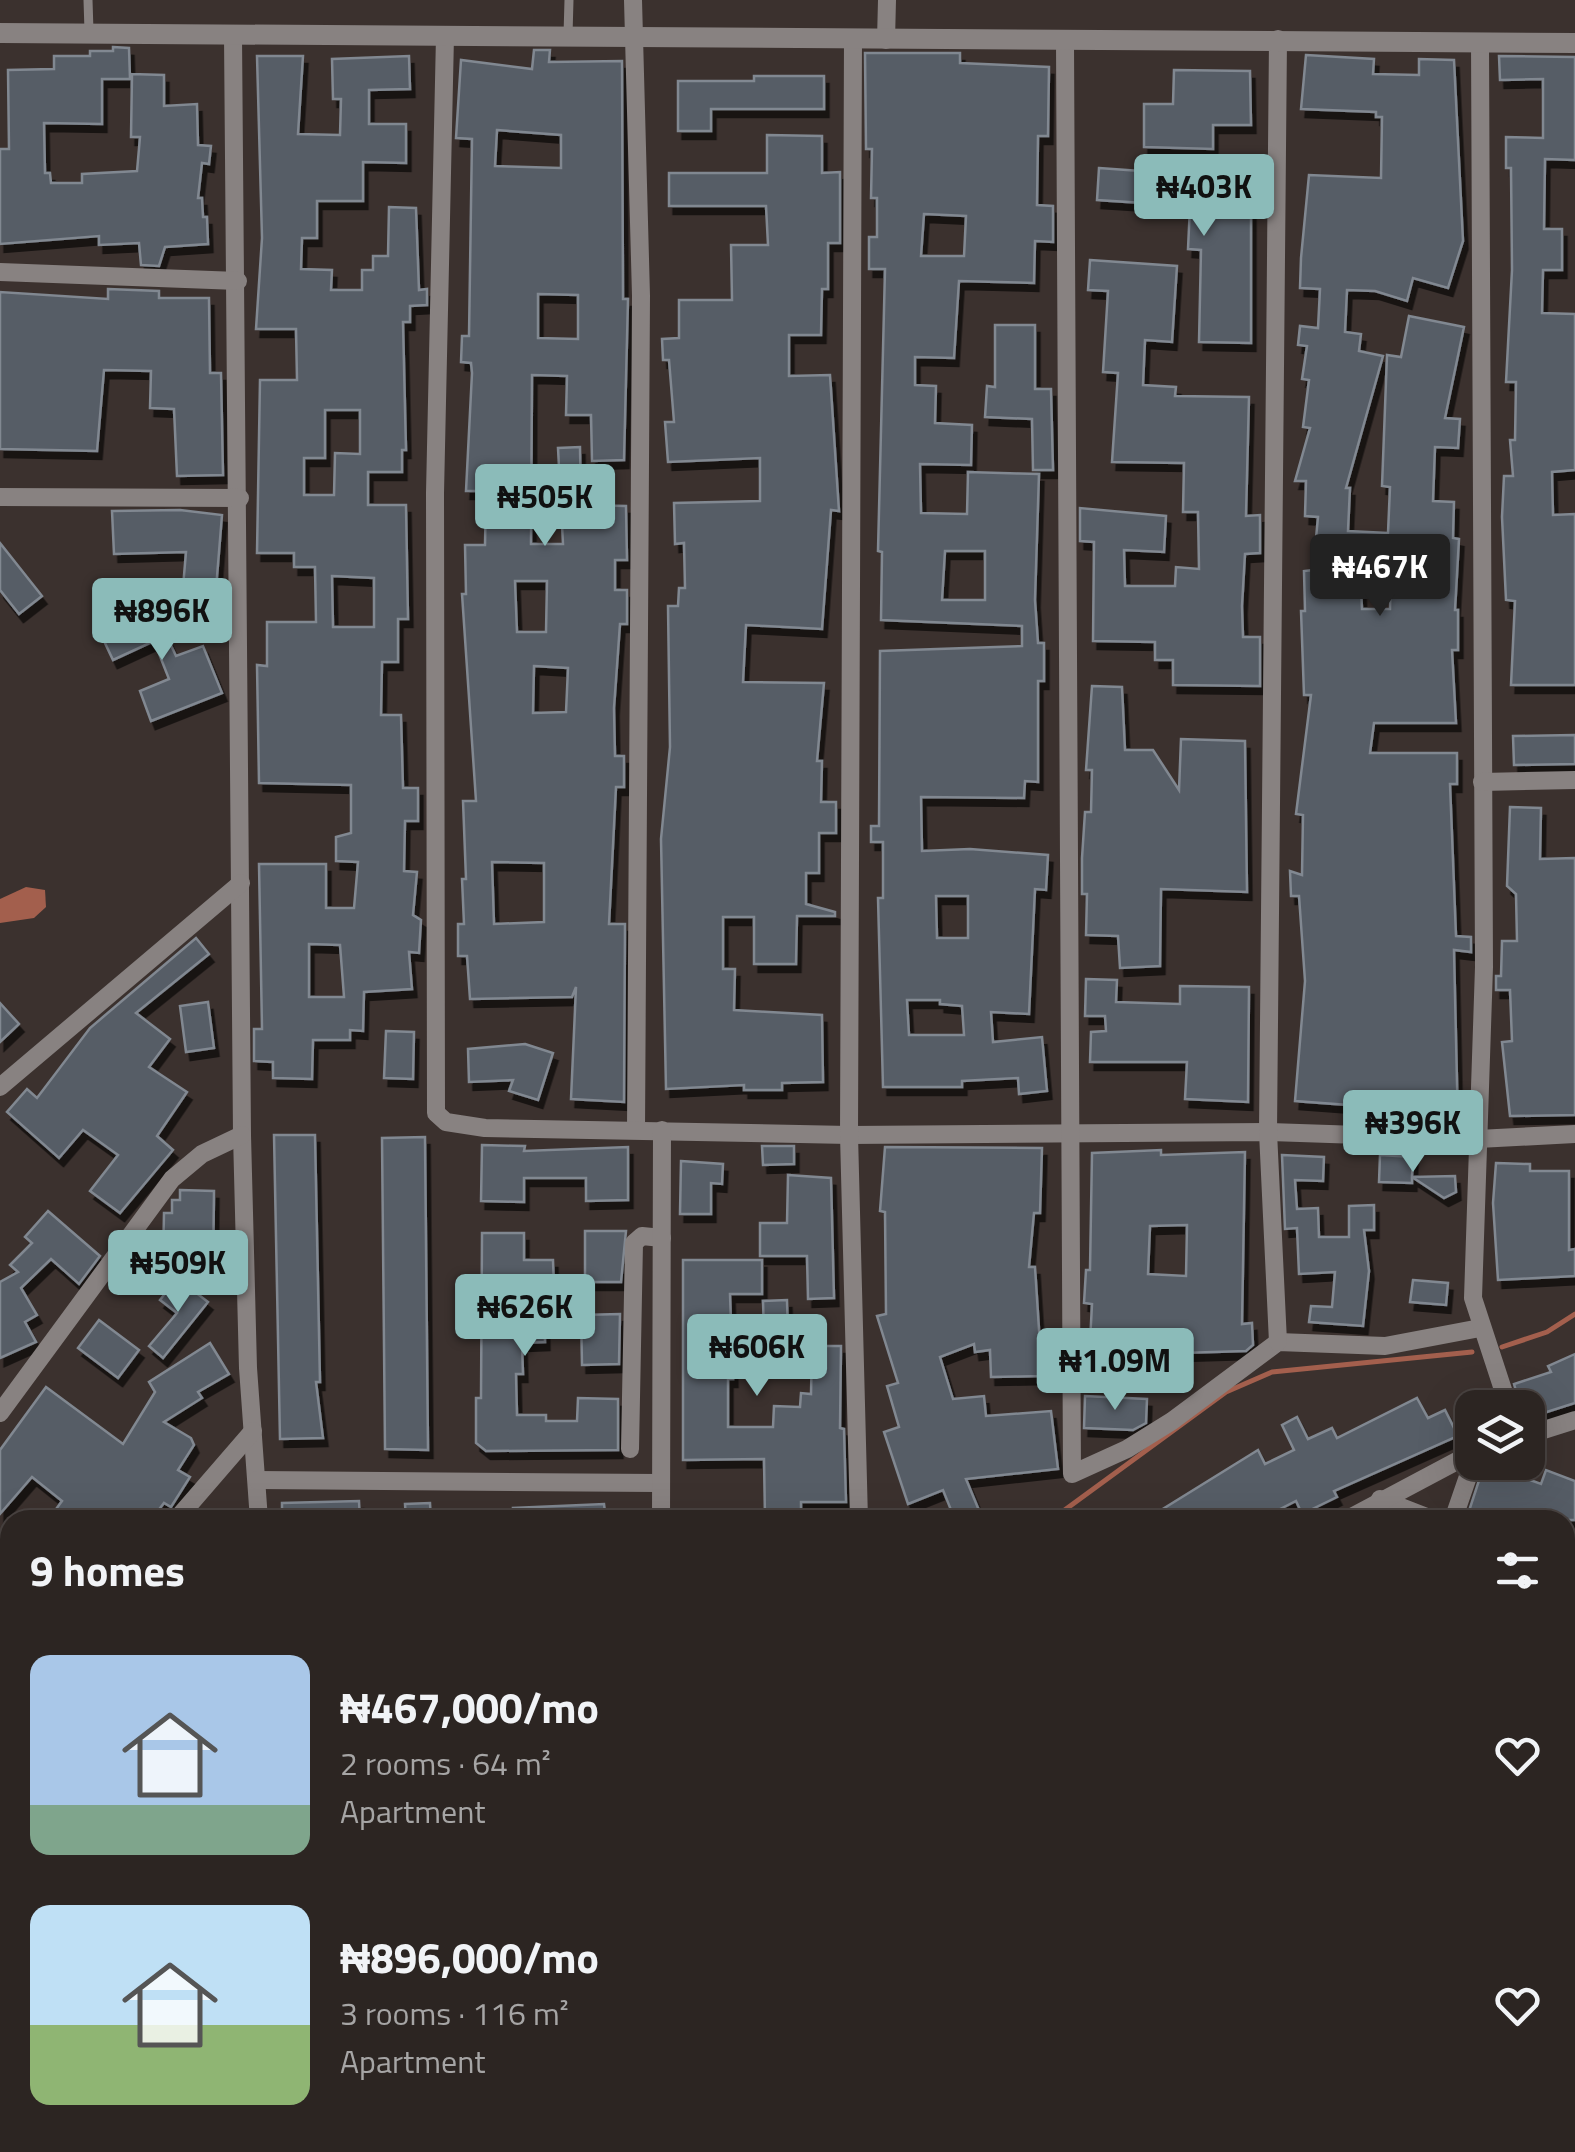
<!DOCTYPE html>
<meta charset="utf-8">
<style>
:root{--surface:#2c2522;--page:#38312f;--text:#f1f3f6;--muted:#a6a5a5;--line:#484240;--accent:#8bbbb9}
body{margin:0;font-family:"Titillium Web",sans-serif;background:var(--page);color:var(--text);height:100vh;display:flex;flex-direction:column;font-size:38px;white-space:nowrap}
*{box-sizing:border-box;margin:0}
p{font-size:32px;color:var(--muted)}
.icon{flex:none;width:55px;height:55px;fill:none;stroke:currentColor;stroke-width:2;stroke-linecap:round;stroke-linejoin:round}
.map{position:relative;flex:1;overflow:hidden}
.sheet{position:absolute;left:0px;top:1510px;width:1575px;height:642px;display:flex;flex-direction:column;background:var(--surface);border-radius:30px 30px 0 0;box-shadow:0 10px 40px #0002,0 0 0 2px var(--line)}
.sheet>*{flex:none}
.controls{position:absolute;left:1455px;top:1390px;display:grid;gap:20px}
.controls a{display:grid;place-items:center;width:90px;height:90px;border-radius:20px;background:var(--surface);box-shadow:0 10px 40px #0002,0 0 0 2px var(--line);font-size:50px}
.price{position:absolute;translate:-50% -85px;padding:0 22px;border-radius:10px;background:var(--accent);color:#111;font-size:32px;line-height:65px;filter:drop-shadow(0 2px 5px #0008)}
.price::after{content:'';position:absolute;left:50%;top:60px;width:30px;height:22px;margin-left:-15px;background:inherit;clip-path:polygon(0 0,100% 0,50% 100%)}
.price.selected{background:#222;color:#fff}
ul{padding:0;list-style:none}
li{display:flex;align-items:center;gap:30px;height:250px;padding:0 30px}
li span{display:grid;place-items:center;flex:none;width:280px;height:200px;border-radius:20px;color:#555}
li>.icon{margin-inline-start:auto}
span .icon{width:120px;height:120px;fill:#fffc;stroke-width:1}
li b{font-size:42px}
h2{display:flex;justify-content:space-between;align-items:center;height:120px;padding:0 30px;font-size:42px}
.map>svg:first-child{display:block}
</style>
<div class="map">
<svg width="1575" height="2152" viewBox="0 0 1575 2152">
<defs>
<filter id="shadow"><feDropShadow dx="4.5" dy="8" stdDeviation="0" flood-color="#0009"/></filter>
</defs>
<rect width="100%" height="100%" fill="#3b312e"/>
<polygon fill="#a35f4d" points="26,887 45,890 46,907 34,918 0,923 0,899"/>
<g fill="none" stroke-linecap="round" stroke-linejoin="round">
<g stroke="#a35f4d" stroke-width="5">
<polyline points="1502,1347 1547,1332 1575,1314"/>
<polyline points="1051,1520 1226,1392 1272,1372 1472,1352"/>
<polyline points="214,2152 225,2142"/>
</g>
</g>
<g fill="#575d66" stroke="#818891" stroke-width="2.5" fill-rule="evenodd" filter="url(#shadow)">
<polygon points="113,47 129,48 130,79 102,79 102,124 44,123 45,173 50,173 51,183 82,183 82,174 137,171 140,137 131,137 132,74 164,75 164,106 197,104 198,145 211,146 209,164 202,163 198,198 202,198 203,217 207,217 208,244 165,247 159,266 141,265 139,243 99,245 99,236 0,244 0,149 9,149 8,70 54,69 54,56 90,56 90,51 113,51"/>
<path d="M534 50H550L549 62 622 61 623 299H628L624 460 592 461 591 415H566L567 376 532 375 531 544H563L558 448 580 447 581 505 626 506 627 560H615V590H627V624H620L614 708 615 756H624V787H616L609 924H625L624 1102 571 1099 576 987 572 997 470 999 467 956H458V924H464L462 879H466L463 801H476L462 594H466L465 545H485L486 491H466L472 373 471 363 461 362 462 336H469L472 139 456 138 461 60 532 69ZM497 130 561 135V168L495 166ZM538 294 578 295V339L538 338ZM515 581H547L546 632H517ZM534 666 568 668 566 712 533 713ZM492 862 544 863V922L494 924Z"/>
<path d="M865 53H960V63L1049 67 1048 136H1038L1037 205 1053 206V242L1035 241 1034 283 959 281 954 358 915 357V385L936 386 935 423 972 425 971 465 920 464 921 513 967 514 968 472 1039 474 1035 600 1038 643H1044V681H1038V782L1025 781 1024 798 921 797 922 851 970 849 1048 855 1046 890 1035 889 1029 1014 991 1012 993 1042 1042 1037 1047 1091 1019 1094 1018 1078 962 1081V1087H883L878 898H883V842H871V826H879L880 651 1022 646V626L881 620 882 552 878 551 885 269H869V237H877V198H871L872 149H866ZM924 214 966 216 964 256H921ZM945 551H985V600H942ZM936 896H968V938H937ZM907 1000H940V1004L962 1006 964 1035H909Z"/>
<path d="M1306 55 1374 59 1373 74 1419 75V59L1454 60 1463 241 1448 288 1413 278 1407 301 1375 291 1347 290 1345 332 1361 334 1359 351 1383 356 1346 488H1350L1348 531 1388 533 1390 487 1382 486 1387 355 1401 357 1409 316 1464 327 1445 418 1460 419 1458 448 1435 447 1433 501 1454 502 1453 538 1459 539 1455 610H1458V650H1452L1456 723H1374L1370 753H1457V784H1450L1456 936 1471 937V952L1454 950 1458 1126 1389 1124 1388 1108 1295 1101 1305 981 1299 896H1291L1290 871 1302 875 1303 815 1296 814 1311 695H1304L1301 611H1305L1304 571 1313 570 1318 517 1305 516 1306 481H1295L1310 428 1303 427 1309 380 1302 379 1307 346 1298 345 1300 326 1318 328 1320 289 1300 288 1301 258 1309 175 1381 178 1382 117H1376V112L1301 109ZM1360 566 1391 568 1390 609H1362Z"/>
<path d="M257 56H303L298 134 340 135 341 99H333L332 59 409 56 410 89 369 90V124H406V163L363 162V201H317V238H302L301 269 332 270 331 290H362V270H373V256H388L389 207 416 208 419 290 427 289V305L410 306V322H403L406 450H402V472H368V505H406L408 619H398V662H382L381 715H401L403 788H418V821H405L404 871 417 872 413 915 421 920 419 953 409 952 412 989 364 992 363 1031 350 1030V1040H313L312 1079 273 1078V1062L254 1061V1029H262L259 864H326V908H354L358 862 336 861V837L351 833V785L259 783 257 665 267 666V622H316L315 567H294V553H257L260 380H297L296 329H256L262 238ZM325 410H360V454L335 453 334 495H304V458H325ZM332 576 374 578V627H333ZM309 944 340 945 344 997H309Z"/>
<polygon points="1499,56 1575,57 1575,160 1545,159 1544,229 1562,229 1562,270 1543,270 1542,313 1575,314 1575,470 1552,472 1553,515 1575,514 1575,685 1511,685 1515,601 1506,600 1502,517 1504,476 1513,476 1510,440 1515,440 1516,382 1506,382 1512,270 1511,168 1506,168 1506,137 1543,138 1543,79 1500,80"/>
<polygon points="1174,70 1250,71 1251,125 1213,125 1213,149 1144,147 1144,104 1173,104"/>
<polygon points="754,76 824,76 824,109 711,109 711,131 678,131 678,81 754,81"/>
<polygon points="767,135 822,136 822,173 840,172 840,243 828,243 828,289 822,289 821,335 789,335 789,376 830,375 839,511 831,510 822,629 746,625 743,682 824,683 817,761 822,761 821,802 836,802 836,833 819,833 819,873 806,873 806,904 835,912 835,916 797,916 796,964 754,964 754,917 723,917 723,969 735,969 734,1010 822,1015 823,1082 782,1083 782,1090 744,1090 744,1085 666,1089 661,839 670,747 668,606 678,606 679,588 685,588 684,543 675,544 674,503 760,501 760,458 668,462 665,422 674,422 669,360 663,360 662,339 679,338 679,300 732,300 731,245 768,245 766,206 669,206 669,173 767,173"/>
<polygon points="1099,168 1251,179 1251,343 1199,342 1201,250 1188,249 1190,206 1097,200"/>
<polygon points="1090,260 1177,266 1172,342 1145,340 1143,385 1176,387 1175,396 1249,397 1246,516 1260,515 1260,553 1245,554 1242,606 1243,637 1260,637 1260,686 1173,685 1173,660 1155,660 1155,642 1093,641 1094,542 1080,541 1080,508 1166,516 1164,552 1124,550 1125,586 1175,586 1176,567 1199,569 1198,512 1183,512 1184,463 1112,462 1118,373 1103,372 1108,291 1088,290"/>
<polygon points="108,289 159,291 159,298 209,298 210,373 221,373 223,475 177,476 174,409 150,408 151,371 104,370 97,451 0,449 0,292 108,299"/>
<polygon points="995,325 1035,325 1035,389 1051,389 1053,470 1033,470 1032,419 985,417 987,386 995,387"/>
<polygon points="180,510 222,515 216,589 183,587 186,552 114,554 112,511"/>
<polygon points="0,543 42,596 19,614 0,590"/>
<polygon points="151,603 176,656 203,646 222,693 151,721 140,691 169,679 154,641 113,660 97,626 133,609 141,626 146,623 140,608"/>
<polygon points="1092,686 1122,687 1125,750 1153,750 1179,790 1181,739 1245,741 1247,892 1161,889 1160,966 1120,968 1118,936 1086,935 1087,894 1082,894 1082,858 1085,812 1091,812 1092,770 1086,770"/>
<polygon points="1575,735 1575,764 1514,765 1513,736"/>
<polygon points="1510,807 1541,808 1540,859 1575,858 1575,1115 1510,1116 1502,1042 1512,1041 1510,990 1496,990 1496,976 1501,976 1502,941 1517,941 1516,894 1507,886"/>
<polygon points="196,938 209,954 136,1013 170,1039 149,1067 187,1092 157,1136 173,1150 120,1213 90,1191 118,1155 83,1130 59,1158 7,1112 27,1089 37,1098 90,1028"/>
<polygon points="1086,979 1117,980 1116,1002 1180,1004 1180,986 1249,987 1248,1102 1185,1099 1187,1062 1090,1062 1091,1032 1106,1031 1105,1016 1085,1016"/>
<polygon points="208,1002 214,1048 186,1052 180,1006"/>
<polygon points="0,1003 19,1024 0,1042"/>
<polygon points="386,1031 414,1032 413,1079 384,1078"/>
<polygon points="525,1044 553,1053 538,1100 509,1091 513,1080 469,1082 468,1049"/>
<polygon points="274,1135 315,1135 320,1382 316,1382 323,1438 280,1439"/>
<polygon points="425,1137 428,1450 385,1449 382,1138"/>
<polygon points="482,1145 525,1146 524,1151 628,1147 628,1200 586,1201 586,1178 524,1178 524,1202 481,1201"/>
<polygon points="762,1146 794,1146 794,1164 763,1165"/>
<polygon points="885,1147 1042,1148 1040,1213 1034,1213 1029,1267 1035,1267 1042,1376 991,1377 990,1350 975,1352 974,1344 940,1357 953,1399 984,1396 986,1416 1051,1411 1058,1469 966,1479 983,1520 955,1520 943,1490 908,1504 884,1432 899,1427 887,1386 898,1383 877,1316 886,1314 885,1212 880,1211"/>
<path d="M1161 1150V1155L1245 1152 1242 1324 1252 1323 1253 1345 1246 1351 1181 1353 1180 1348 1090 1342 1092 1304 1084 1303 1086 1270H1090L1092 1153ZM1187 1225 1186 1276 1148 1274 1150 1226Z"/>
<polygon points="1282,1155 1324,1157 1323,1181 1295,1180 1297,1209 1318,1208 1319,1237 1349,1237 1349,1206 1374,1205 1374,1230 1364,1230 1369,1271 1363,1326 1309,1322 1311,1306 1332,1307 1335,1272 1299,1274 1297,1228 1285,1229"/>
<polygon points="1380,1155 1413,1157 1412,1177 1455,1176 1456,1192 1444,1198 1412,1177 1412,1183 1379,1182"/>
<polygon points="681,1161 723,1164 722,1184 711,1183 711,1214 680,1214"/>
<polygon points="1496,1163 1530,1164 1530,1171 1569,1171 1569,1250 1575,1249 1575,1276 1498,1280 1493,1203"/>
<polygon points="788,1175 831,1178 834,1298 808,1299 807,1256 760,1256 760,1223 787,1223"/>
<polygon points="180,1190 214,1191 213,1276 172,1275 172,1264 163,1261 164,1213 172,1213 172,1200 180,1200"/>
<polygon points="48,1211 100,1256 79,1284 51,1259 21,1288 37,1315 25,1322 36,1342 0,1358 0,1282 18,1272 10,1265 32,1243 25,1237"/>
<polygon points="585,1231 626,1231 621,1282 585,1282"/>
<polygon points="482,1233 524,1233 524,1260 553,1260 554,1289 545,1289 544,1293 545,1342 522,1343 523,1374 516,1374 517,1415 546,1415 546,1421 577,1421 578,1398 618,1399 618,1450 486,1451 476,1443 476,1398 481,1398"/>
<polygon points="683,1260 762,1260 762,1294 730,1294 733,1379 728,1379 728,1427 773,1427 774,1406 800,1407 801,1393 811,1394 812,1346 841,1346 840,1428 844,1429 846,1502 801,1502 801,1519 765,1519 764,1459 683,1460"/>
<polygon points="177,1278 208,1302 163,1358 149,1346 177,1313 160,1300"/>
<polygon points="1413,1280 1448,1283 1446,1305 1410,1302"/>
<polygon points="787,1300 788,1335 764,1336 763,1301"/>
<polygon points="620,1314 619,1364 582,1365 581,1315"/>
<polygon points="99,1320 139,1350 118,1378 78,1348"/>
<polygon points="210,1343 229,1374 198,1392 202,1398 164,1422 191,1438 194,1445 178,1470 190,1477 171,1507 164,1503 151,1520 48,1520 62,1501 32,1477 0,1514 0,1450 46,1387 123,1444 155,1392 149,1382"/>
<polygon points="1575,1354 1575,1403 1528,1418 1528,1408 1521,1408 1514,1384 1551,1372 1548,1366"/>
<polygon points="1085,1396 1147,1399 1146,1423 1133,1430 1084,1428"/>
<polygon points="1417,1398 1428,1418 1445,1410 1458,1436 1334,1491 1337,1497 1302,1514 1296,1501 1259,1520 1145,1520 1258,1450 1265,1464 1294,1450 1282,1425 1297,1417 1308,1439 1332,1428 1337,1438"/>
<polygon points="1485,1462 1514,1462 1511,1473 1541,1484 1546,1470 1575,1481 1575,1520 1489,1520 1468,1514"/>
<polygon points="359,1501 360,1520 282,1520 282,1503"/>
<polygon points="430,1503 431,1520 406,1520 405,1504"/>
<polygon points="604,1504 606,1520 514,1520 513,1508"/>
<polygon points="0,2119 10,2132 10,2142 18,2142 26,2152 0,2152"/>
</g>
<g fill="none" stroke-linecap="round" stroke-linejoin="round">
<g stroke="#888281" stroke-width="9">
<polyline points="88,0 89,31"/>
<polyline points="568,35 569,0"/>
</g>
<g stroke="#888281" stroke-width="18">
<polyline points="633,0 641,296 636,1130"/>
<polyline points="233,36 242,1135 248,1368 259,1520"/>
<polyline points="445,36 435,493 436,1113 446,1122 485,1128 849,1135 1268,1132 1478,1139 1575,1134"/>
<polyline points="853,38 849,1135 859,1520"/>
<polyline points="886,40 887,0"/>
<polyline points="1065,42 1072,1474 1127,1449 1172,1421 1278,1342 1385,1346 1480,1328"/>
<polyline points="1480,42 1484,967 1473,1298 1509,1408"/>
<polyline points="0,272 238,281"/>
<polyline points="0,497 240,498"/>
<polyline points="1482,782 1575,780"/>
<polyline points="0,1087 241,883"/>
<polyline points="1278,1342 1268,1132 1278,39"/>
<polyline points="0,1413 172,1179 202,1154 242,1135"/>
<polyline points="1528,1435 1575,1420"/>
<polyline points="630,1449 634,1243 642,1236 662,1238"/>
<polyline points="257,1480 658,1483"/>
<polyline points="1380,1499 1434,1520"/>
<polyline points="176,1520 253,1431"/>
<polyline points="661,1520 662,1130"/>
<polyline points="1346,1520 1472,1453"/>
<polyline points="1453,1520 1473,1462"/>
<polyline points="1565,1576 1575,1580"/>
<polyline points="0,1631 10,1644"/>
<polyline points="0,1735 10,1722"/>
<polyline points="1565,1801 1575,1805"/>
<polyline points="0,1915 10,1930"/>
<polyline points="322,2142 326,2152"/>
<polyline points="695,2142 714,2152"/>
<polyline points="1190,2142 1213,2152"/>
<polyline points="144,2152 153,2142"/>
<polyline points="515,2152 530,2142"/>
<polyline points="1235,2152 1239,2142"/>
</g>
<g stroke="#888281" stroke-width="20">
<polyline points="0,33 1575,43"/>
<polyline points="1565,1978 1575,1956"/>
<polyline points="1483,2152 1487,2142"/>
</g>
</g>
</svg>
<div class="controls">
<a><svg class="icon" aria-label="layers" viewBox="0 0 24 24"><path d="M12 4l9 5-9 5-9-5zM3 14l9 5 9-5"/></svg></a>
</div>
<b class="price" style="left:1204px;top:239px">₦403K</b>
<b class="price" style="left:545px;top:549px">₦505K</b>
<b class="price selected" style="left:1380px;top:619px">₦467K</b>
<b class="price" style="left:162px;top:663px">₦896K</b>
<b class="price" style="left:1413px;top:1175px">₦396K</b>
<b class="price" style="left:178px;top:1315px">₦509K</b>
<b class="price" style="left:525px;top:1359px">₦626K</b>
<b class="price" style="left:757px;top:1399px">₦606K</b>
<b class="price" style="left:1115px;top:1413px">₦1.09M</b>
<section class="sheet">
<h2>9 homes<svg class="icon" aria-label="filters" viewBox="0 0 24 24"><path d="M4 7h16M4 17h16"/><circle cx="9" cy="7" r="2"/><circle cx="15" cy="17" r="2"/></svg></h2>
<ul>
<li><span style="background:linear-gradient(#a9c7e8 75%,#7fa58c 0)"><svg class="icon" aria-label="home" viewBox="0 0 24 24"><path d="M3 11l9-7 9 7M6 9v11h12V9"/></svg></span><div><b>₦467,000/mo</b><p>2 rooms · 64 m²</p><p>Apartment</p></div><svg class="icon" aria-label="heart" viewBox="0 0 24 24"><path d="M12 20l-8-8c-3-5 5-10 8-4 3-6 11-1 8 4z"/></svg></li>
<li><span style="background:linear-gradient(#bfe0f5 60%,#8fb573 0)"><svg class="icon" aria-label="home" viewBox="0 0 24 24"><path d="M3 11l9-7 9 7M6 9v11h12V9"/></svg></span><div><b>₦896,000/mo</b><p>3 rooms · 116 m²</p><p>Apartment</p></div><svg class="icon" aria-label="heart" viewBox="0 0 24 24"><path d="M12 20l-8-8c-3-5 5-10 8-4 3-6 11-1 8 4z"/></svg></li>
</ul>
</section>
</div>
